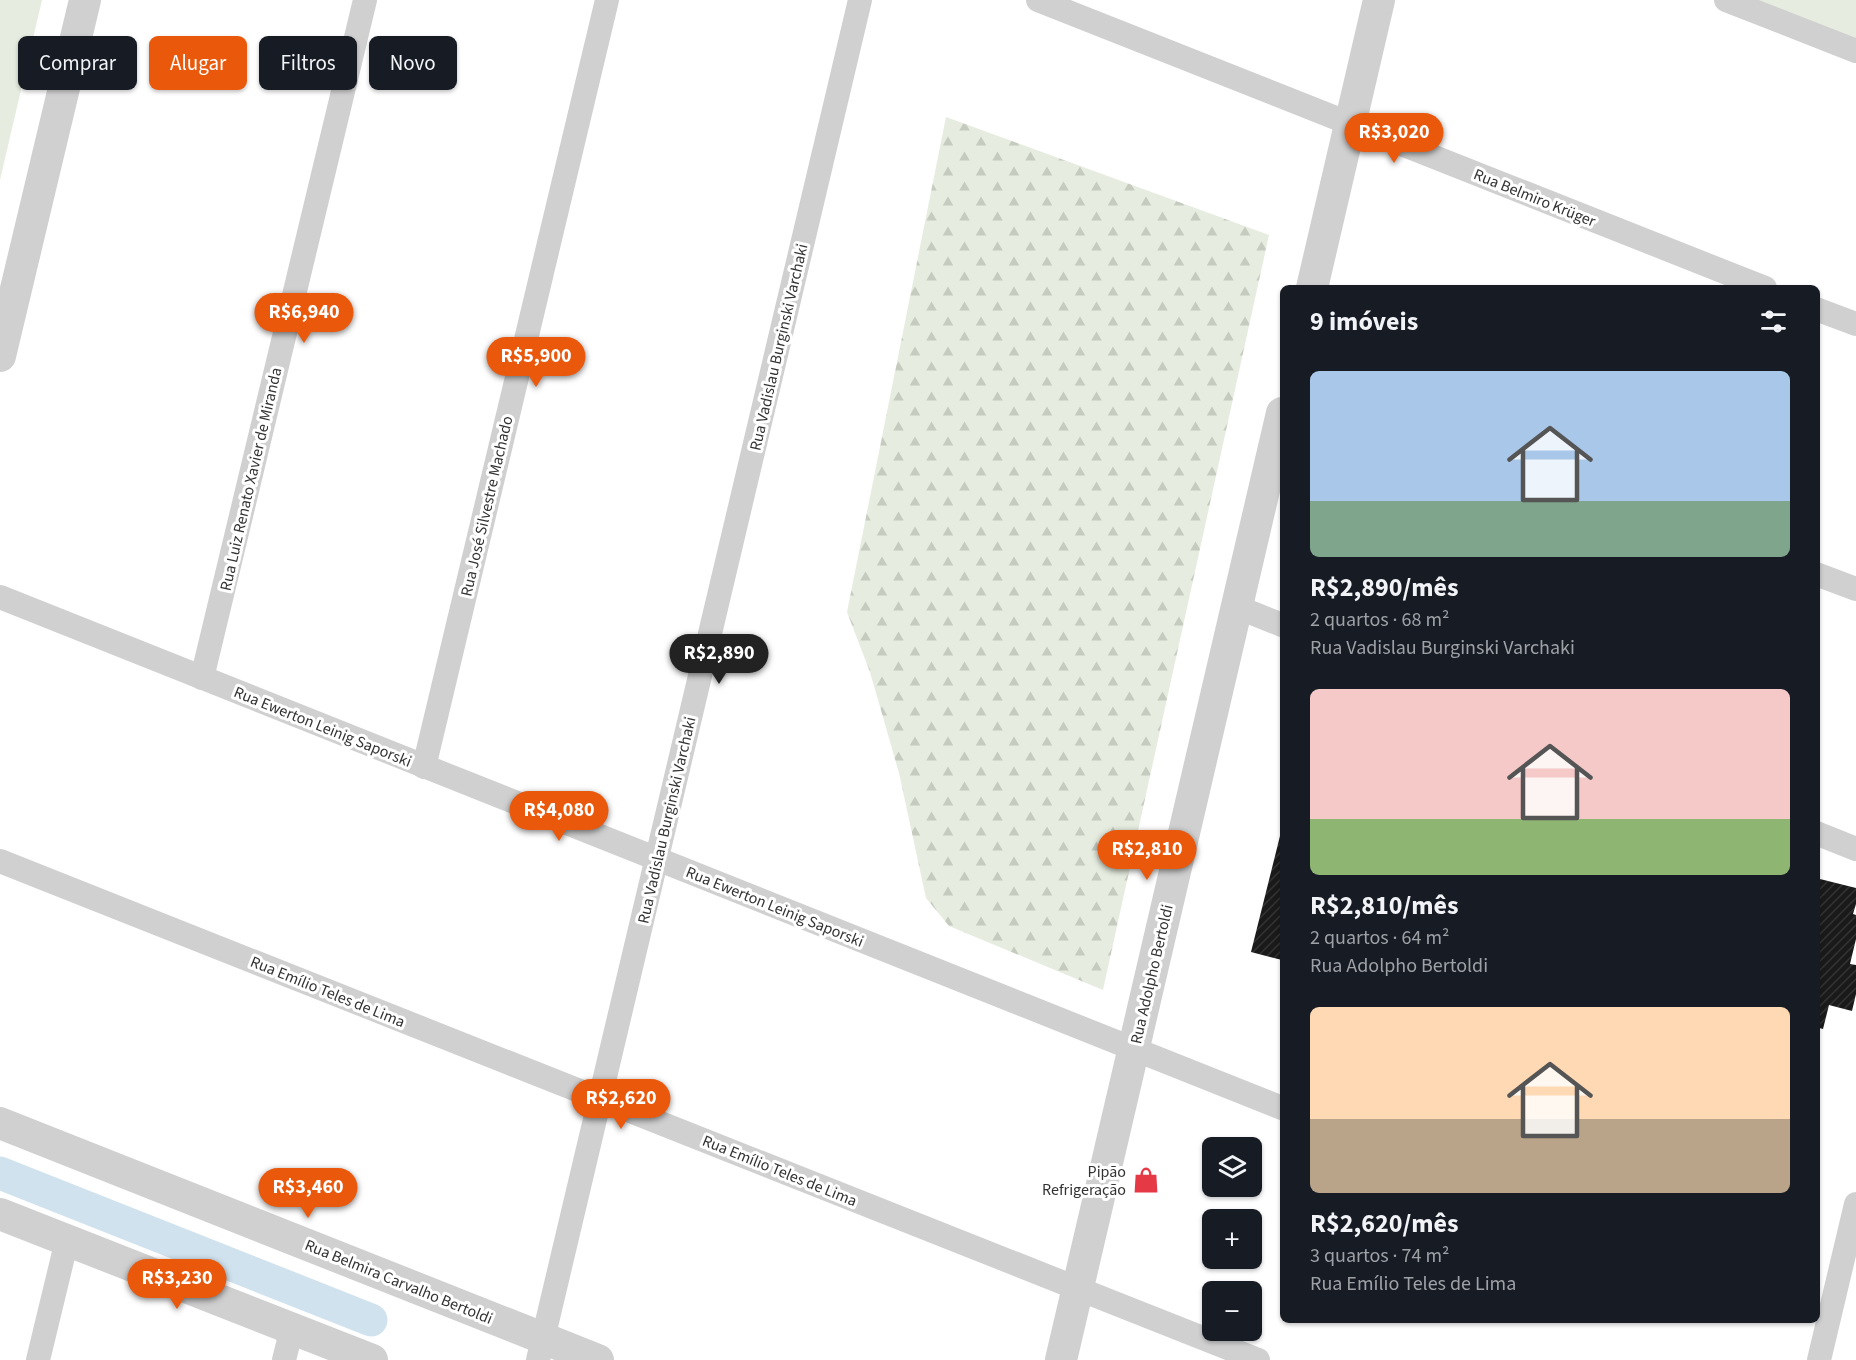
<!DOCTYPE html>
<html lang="pt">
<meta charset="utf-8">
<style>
:root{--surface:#171b24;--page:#242831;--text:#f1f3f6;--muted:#9ea1a6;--accent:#ea580c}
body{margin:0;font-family:"Source Sans 3",sans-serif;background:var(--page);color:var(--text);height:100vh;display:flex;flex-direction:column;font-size:22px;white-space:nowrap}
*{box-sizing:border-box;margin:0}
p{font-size:20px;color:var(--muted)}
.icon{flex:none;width:33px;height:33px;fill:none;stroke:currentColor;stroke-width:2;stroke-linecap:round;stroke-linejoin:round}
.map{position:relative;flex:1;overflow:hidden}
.panel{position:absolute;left:1280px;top:285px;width:540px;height:1038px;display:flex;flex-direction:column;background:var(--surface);border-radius:9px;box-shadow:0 2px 4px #0004}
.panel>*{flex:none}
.banner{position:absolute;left:18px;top:36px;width:570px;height:54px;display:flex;gap:12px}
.controls{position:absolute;left:1202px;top:1137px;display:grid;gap:12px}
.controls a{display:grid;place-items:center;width:60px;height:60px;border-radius:9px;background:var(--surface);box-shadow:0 2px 4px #0004;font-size:30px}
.price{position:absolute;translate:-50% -51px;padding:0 14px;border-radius:21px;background:var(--accent);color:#fff;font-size:20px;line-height:39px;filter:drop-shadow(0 2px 3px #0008)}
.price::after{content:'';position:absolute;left:50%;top:36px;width:18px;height:14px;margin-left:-9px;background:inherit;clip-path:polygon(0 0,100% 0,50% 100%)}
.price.selected{background:#222;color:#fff}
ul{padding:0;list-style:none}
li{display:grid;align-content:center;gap:12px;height:318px;padding:0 30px}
li span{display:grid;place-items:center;height:186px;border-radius:9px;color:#555}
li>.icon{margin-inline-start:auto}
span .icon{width:108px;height:108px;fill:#fffc;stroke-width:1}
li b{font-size:26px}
h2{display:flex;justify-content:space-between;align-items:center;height:72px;padding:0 30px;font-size:26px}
.chip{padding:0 21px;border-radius:9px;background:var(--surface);box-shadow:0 2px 4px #0004;font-size:21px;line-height:54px}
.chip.selected{background:var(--accent);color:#fff}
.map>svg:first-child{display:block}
</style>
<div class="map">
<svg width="1856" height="1360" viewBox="0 0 1856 1360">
<defs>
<pattern id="forest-firs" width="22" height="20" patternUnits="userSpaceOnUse" patternTransform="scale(1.5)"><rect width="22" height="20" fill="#e6ecdf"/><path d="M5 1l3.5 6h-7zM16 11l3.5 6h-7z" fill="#c6cbc0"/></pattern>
<pattern id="building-hatch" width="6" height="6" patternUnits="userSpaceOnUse" patternTransform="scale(1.5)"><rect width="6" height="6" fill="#1a1a1a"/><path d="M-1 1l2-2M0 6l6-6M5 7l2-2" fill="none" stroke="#333"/></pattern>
</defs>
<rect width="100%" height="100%" fill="#fff"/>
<g fill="#e6ecdf">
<polygon points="0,0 42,0 0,180"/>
<polygon points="1743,0 1856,0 1856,43"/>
</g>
<polygon fill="url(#forest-firs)" points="946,117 1269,235 1103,990 949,926 926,898 899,773 870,672 847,612"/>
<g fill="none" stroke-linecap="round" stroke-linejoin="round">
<polyline stroke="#cfe2ee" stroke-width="33" points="0,1173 371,1320"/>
</g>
<g fill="url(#building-hatch)">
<polygon points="1282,828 1282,960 1251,952"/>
<polygon points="1816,878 1856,888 1856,904 1853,914 1856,915 1856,939 1850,964 1856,965 1856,994 1852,1011 1829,1005 1823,1029 1816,1027"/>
</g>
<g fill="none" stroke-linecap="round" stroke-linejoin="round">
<g stroke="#d0d0d0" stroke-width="24">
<polyline points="1038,0 1765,288"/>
<polyline points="1726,0 1856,51"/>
<polyline points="1816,309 1856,324"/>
<polyline points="1816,574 1856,589"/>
<polyline points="0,597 1282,1108"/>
<polyline points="1237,607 1282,625"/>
<polyline points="202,678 365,0"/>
<polyline points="424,767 607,0"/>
<polyline points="1816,833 1856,849"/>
<polyline points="0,861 1258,1360"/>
<polyline points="38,1360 67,1240"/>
<polyline points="284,1360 292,1328"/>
<polyline points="538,1360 860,0"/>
<polyline points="1819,1360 1856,1204"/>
</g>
<g stroke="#d0d0d0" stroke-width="32">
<polyline points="1312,288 1379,0"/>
<polyline points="0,356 85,0"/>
<polyline points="0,1123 598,1360"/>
<polyline points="0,1214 372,1360"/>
<polyline points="1061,1360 1282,413"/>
</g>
</g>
<defs>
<g id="shop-bare" transform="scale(2.07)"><path d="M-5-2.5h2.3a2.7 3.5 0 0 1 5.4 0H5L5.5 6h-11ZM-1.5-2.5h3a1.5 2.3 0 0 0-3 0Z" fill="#e63946" stroke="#fff" stroke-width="2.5" paint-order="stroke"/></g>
</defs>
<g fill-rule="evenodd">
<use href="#shop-bare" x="1146" y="1180"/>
</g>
<g text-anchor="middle" stroke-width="6" stroke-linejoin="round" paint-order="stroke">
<g font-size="16" fill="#333" stroke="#fff">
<text transform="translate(1535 197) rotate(22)" y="6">Rua Belmiro Krüger</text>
<text transform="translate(778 347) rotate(-77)" y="6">Rua Vadislau Burginski Varchaki</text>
<text transform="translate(250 479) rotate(-77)" y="6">Rua Luiz Renato Xavier de Miranda</text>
<text transform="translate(486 506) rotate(-77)" y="6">Rua José Silvestre Machado</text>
<text transform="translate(323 726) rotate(22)" y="6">Rua Ewerton Leinig Saporski</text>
<text transform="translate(666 820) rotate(-77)" y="6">Rua Vadislau Burginski Varchaki</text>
<text transform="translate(775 906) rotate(22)" y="6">Rua Ewerton Leinig Saporski</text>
<text transform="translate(1151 974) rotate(-77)" y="6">Rua Adolpho Bertoldi</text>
<text transform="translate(328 991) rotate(22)" y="6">Rua Emílio Teles de Lima</text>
<text transform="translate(780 1170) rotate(22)" y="6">Rua Emílio Teles de Lima</text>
<text transform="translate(399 1281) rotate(22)" y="6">Rua Belmira Carvalho Bertoldi</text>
</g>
<g font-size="16" fill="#333" stroke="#fff" text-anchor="end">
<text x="1126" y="1177">Pipão<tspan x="1126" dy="18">Refrigeração</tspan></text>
</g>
</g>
</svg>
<div class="controls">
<a><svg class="icon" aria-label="layers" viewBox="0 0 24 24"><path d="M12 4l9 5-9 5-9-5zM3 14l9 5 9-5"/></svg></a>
<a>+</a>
<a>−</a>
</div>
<b class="price" style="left:1394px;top:164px">R$3,020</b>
<b class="price" style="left:304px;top:344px">R$6,940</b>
<b class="price" style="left:536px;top:388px">R$5,900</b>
<b class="price selected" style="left:719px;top:685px">R$2,890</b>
<b class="price" style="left:559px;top:842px">R$4,080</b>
<b class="price" style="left:1147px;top:881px">R$2,810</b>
<b class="price" style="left:621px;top:1130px">R$2,620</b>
<b class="price" style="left:308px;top:1219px">R$3,460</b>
<b class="price" style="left:177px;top:1310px">R$3,230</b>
<div class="banner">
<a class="chip">Comprar</a>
<a class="chip selected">Alugar</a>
<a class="chip">Filtros</a>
<a class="chip">Novo</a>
</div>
<section class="panel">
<h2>9 imóveis<svg class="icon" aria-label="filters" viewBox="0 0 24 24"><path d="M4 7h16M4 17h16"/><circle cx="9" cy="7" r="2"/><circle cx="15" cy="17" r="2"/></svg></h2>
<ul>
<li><span style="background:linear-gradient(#a9c7e8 70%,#7fa58c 0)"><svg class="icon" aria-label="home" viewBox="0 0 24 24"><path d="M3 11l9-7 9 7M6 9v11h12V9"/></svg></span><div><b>R$2,890/mês</b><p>2 quartos · 68 m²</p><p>Rua Vadislau Burginski Varchaki</p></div></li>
<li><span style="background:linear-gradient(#f6c9c9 70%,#8fb573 0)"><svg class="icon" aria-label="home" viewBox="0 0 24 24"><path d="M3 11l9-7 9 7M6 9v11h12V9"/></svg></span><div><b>R$2,810/mês</b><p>2 quartos · 64 m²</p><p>Rua Adolpho Bertoldi</p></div></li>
<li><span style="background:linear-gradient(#ffd9b3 60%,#b9a48a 0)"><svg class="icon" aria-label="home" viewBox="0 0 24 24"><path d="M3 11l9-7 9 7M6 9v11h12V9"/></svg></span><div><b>R$2,620/mês</b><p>3 quartos · 74 m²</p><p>Rua Emílio Teles de Lima</p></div></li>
</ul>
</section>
</div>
